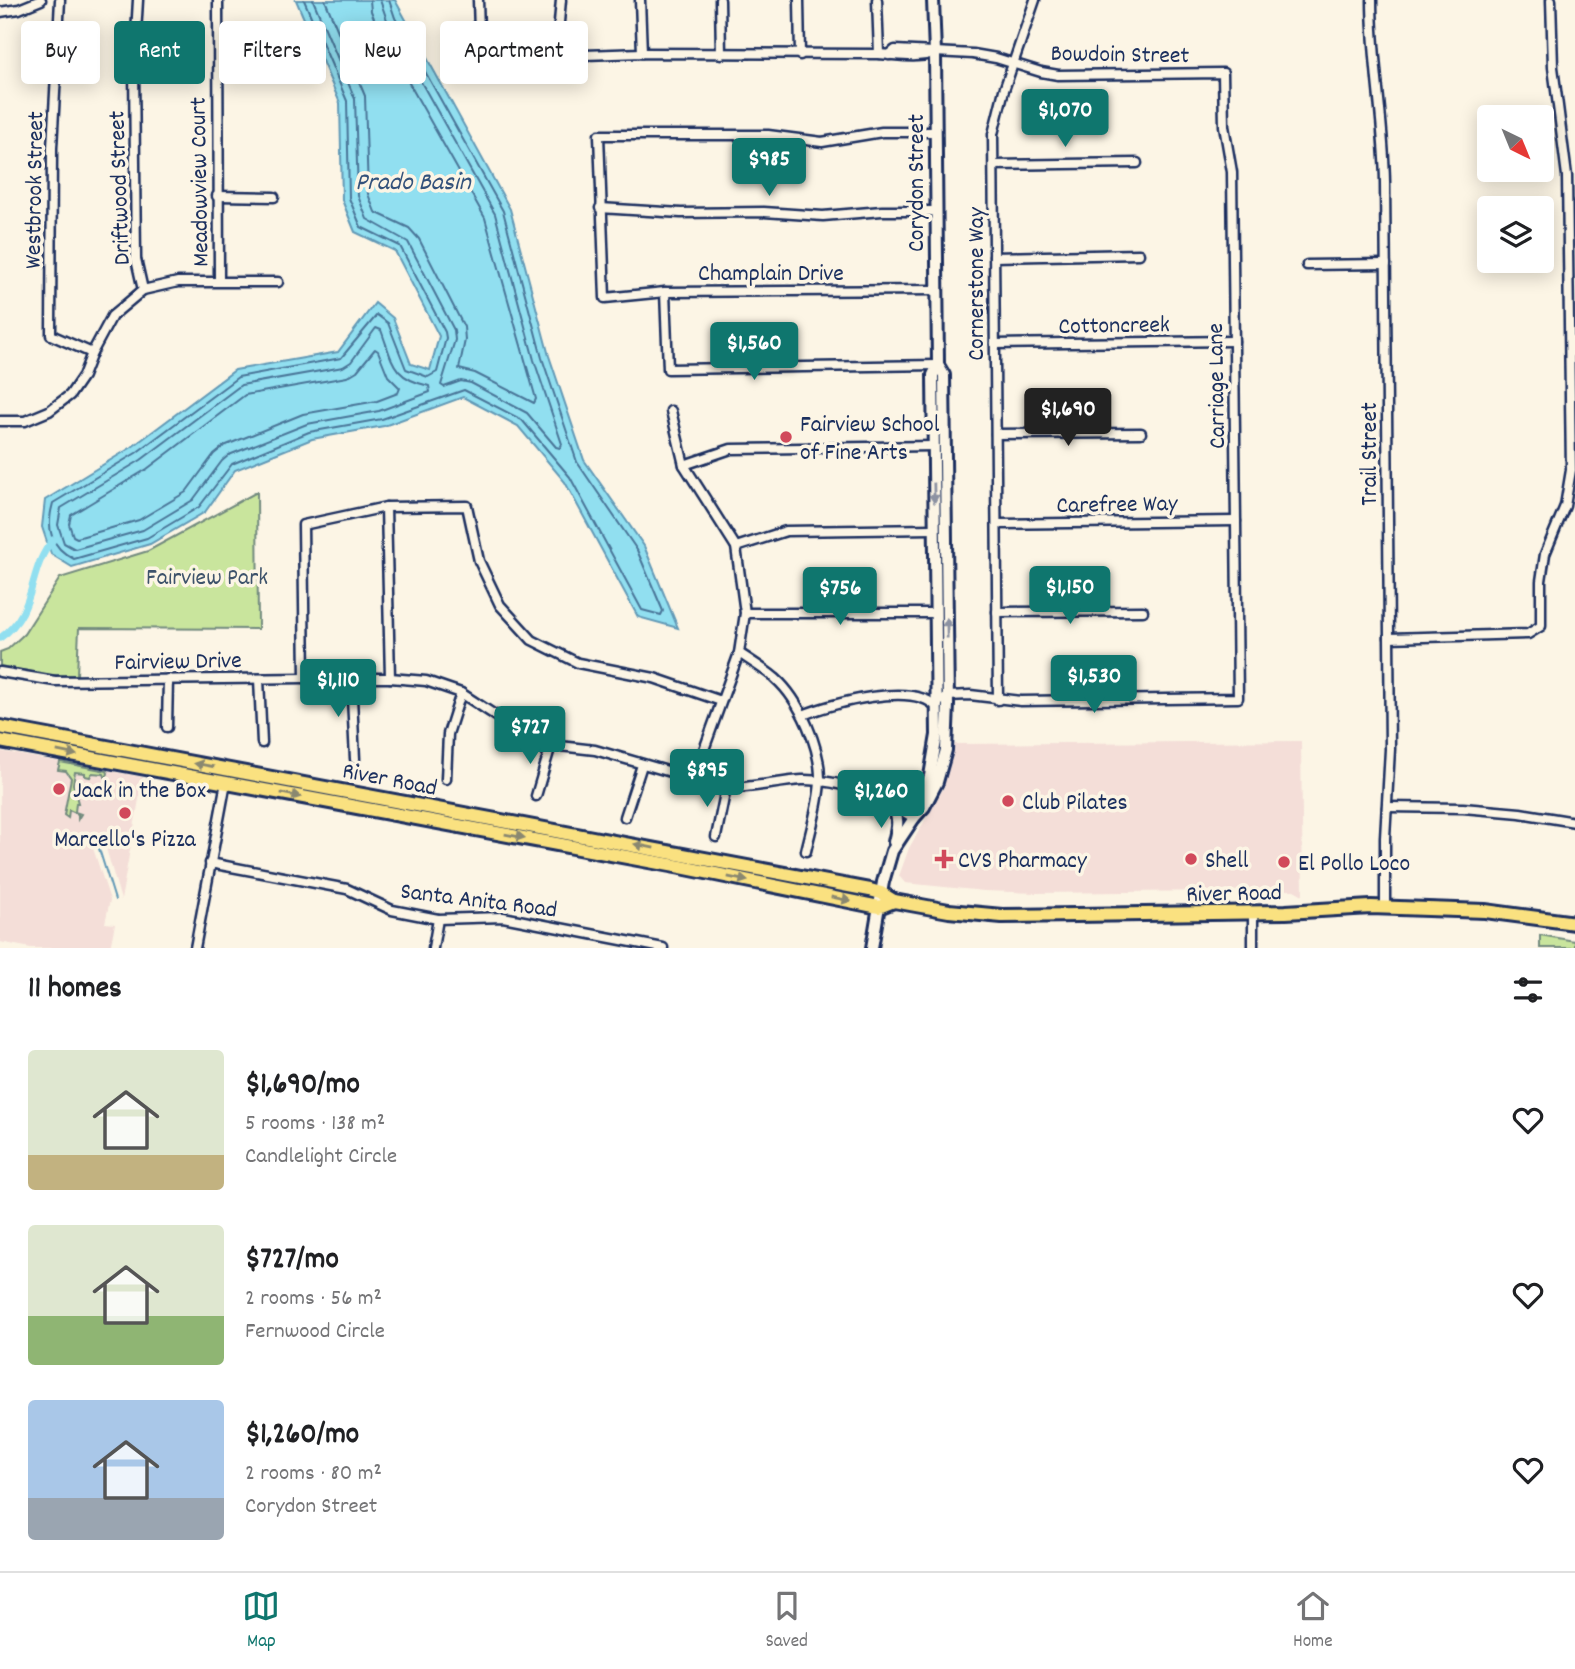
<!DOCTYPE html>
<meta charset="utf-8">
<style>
:root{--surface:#fff;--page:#f2f2f2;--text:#202124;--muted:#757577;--line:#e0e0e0;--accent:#0f766e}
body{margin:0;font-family:Dekko,sans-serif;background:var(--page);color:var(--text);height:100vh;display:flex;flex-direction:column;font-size:26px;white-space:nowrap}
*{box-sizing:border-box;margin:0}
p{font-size:23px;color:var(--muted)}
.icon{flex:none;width:38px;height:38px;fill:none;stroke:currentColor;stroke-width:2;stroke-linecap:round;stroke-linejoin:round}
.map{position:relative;height:948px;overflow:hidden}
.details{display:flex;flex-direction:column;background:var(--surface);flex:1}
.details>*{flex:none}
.guide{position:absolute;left:21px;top:21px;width:700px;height:63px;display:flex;gap:14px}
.needle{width:46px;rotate:137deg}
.buttons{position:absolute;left:1477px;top:105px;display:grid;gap:14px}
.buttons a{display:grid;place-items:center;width:77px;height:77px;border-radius:7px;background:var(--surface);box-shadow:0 4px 18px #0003;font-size:35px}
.price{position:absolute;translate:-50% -60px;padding:0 16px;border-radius:7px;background:var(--accent);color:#fff;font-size:23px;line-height:46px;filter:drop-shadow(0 2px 4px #0008)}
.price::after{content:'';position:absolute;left:50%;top:42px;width:21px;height:16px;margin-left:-10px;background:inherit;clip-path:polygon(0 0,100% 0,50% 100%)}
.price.on{background:#222;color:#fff}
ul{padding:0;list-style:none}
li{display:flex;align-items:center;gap:21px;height:175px;padding:0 28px}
li span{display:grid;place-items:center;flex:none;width:196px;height:140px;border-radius:7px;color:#555}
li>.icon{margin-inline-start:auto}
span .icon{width:84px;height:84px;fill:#fffc;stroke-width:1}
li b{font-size:30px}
h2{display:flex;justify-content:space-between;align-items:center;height:84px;padding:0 28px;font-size:30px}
.tag{padding:0 24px;border-radius:7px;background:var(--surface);box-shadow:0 4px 18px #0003;font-size:24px;line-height:63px}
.tag.on{background:var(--accent);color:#fff}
.tab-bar{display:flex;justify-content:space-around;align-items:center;height:98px;border-top:2px solid var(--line);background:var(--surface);font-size:19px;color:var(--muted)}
.tab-bar a{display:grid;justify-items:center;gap:4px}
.tab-bar .on{color:var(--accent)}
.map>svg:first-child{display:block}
</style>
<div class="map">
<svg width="1575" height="948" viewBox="0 0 1575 948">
<rect width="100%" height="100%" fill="#fcf5e5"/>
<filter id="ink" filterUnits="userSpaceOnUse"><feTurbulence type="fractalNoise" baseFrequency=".0143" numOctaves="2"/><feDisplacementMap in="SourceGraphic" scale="14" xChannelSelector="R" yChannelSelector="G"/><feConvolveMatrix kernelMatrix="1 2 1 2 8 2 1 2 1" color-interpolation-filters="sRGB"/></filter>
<g filter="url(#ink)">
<g fill="#f4ded8">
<polygon points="1301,741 1303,895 1294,890 1037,893 984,891 905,883 899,876 909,848 943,789 955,744"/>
<polygon points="0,751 143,777 121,900 103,838 91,842 110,900 105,923 115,924 110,948 31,948 0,942"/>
</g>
<g fill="#c9e59d" stroke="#728a7e" stroke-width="2">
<polygon points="257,492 258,629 79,628 77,675 49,675 0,666 0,652 8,649 24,634 60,578 148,551"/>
<polygon points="60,762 107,771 108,773 106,779 104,774 92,773 90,777 85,776 85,773 75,772 73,784 78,803 76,803 75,812 81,814 78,819 78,814 69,810 68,818 64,815 71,778 66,771 58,770"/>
<polygon points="1540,935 1575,941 1575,948 1540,948"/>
</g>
<polygon fill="#91dff0" stroke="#6299b6" stroke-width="2" points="296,0 395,0 510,209 549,356 584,460 644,546 678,628 638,617 565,482 518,426 463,397 384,426 312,439 235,470 205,512 150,544 72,567 51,554 42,527 45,500 132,447 235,370 338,352 375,303 393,318 411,364 430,370 439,336 395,251 355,232 342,200 340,103"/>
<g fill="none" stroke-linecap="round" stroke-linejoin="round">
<g stroke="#4a7598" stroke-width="2">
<path d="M304 0 347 101 349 198 361 227 400 246 445 332 446 338 437 372 428 377 406 369 388 323 377 315 341 358 238 377 136 453 53 503C46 528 50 547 74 559L147 538 199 507 232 464 309 432 382 419 464 390 522 420 570 477 642 610 661 615 663 611 637 550 577 462 542 358 503 211 395 18 389 0"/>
<polyline points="313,0 355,99 358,196 367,219 408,242 454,330 455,340 441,385 444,387 461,381 471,383 527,413 556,447 560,448 562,444 534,360 495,214 388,23 380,0"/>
<polyline points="325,0 365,96 368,194 375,212 409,228 419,239 464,327 465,340 459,369 475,373 534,403 536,399 485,218 378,28 371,11 370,0"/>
<path d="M376 328 381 330C393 362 392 378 429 386L430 392 379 411 307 424 229 455 222 461 193 500 143 530 75 549 64 543 58 525 61 508 141 460 241 385 343 367 351 362Z"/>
<polygon points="375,349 378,351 388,376 400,388 398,393 377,401 303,414 224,446 214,454 186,492 139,520 77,538 73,536 69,524 71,515 147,469 245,395 347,377 357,371"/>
</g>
<polyline stroke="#6299b6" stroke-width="2" points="96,839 115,900"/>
<path stroke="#91dff0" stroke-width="7" d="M0 638C39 610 26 571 53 540"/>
<g stroke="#1b2f5e" stroke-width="13">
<g id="street">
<polyline points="60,0 52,148 51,335 92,353"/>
<polyline points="138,0 134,68 136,259 143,290"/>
<polyline points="218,0 219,280"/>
<path d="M478 0 480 63 556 56 642 53 879 54C899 55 915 59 935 53"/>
<polyline points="640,0 642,53"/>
<polyline points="720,0 721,54"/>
<polyline points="799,0 800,55"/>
<polyline points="877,0 879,54"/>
<path d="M1372 0C1372 61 1384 121 1385 182L1390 749 1385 838V907"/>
<polyline points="0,12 19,9 41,0"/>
<polyline points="889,55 895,50 973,54 996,58 1041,72 1058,75 1223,73 1224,126 1232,172 1238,698 1021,701 970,695 948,696"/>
<polyline points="556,56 561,0"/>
<polyline points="936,132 882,132 822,142 768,135 599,135 605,298 665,292 937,290"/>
<polyline points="994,165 1137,163"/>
<polyline points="217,196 274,197"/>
<polyline points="600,208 681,213 764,212 823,216 882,211 937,211"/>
<polyline points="994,257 1139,254"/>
<polyline points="1307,265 1386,264"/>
<polyline points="665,292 668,369 938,365"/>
<polyline points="995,344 1234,341"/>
<polyline points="671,411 684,465 736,547 745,613 739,653 693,780"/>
<polyline points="0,421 25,421 49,411 70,395 83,376 92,353 112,316 143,290 178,282 278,282"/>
<polyline points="996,434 1141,433"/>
<polyline points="684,465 731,449 933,446"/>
<polyline points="386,507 390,678"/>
<polyline points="998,524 1236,521"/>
<polyline points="736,547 786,531 934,529"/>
<polyline points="997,612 1143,611"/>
<polyline points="745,613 935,613"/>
<polyline points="1389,638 1528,634 1541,626 1541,581 1545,554 1565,506 1571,470 1567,176 1553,67 1551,0"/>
<path d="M739 653C751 661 764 669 775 678 800 700 821 748 820 781 819 804 811 829 806 851"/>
<path d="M0 672 55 681 305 678H390L426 681 461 693 527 736 551 745 595 750 726 788C752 788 776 782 802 780 844 779 879 797 914 818"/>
<polyline points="305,678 303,525 386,507 467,506 479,561 500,605 532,640 578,663 654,678 721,701"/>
<polyline points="351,678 355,759"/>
<polyline points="259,679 262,743"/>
<polyline points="998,700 993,134 1004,90 1035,0"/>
<path d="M803 715C830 704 915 680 937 708L939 702 948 696"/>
<polyline points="167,727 168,679"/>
<polyline points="446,779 448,734 461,693"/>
<polyline points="536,796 551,745"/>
<polyline points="1387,807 1463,808 1520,813 1575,822"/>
<polyline points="625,817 642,765"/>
<polyline points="716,837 726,788"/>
<polyline points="210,863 347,889 392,910 438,919 503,917 663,948"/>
<polyline points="1253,913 1253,948"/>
<polyline points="195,948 226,782"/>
<polyline points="433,948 438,919"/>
</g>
</g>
<g stroke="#1b2f5e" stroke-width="16">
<g id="secondary">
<polyline points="890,803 911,803 919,793"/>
<path d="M890 803C900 817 898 826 894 842"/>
<polyline points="914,818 917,804 930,776 937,735 933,375 938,365 935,53 933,0"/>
<polyline points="872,948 883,882 892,851 914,818 924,807 937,782 946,750 948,705 944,375 938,365"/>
</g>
</g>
<g stroke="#1b2f5e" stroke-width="18">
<g id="primary">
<polyline points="0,727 870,890 881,893 894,901 949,911 1002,916 1286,912 1371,907 1485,911 1575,923"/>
<polyline points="0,741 681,867 879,907 894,901"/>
</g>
</g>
<use href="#street" stroke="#fcf5e5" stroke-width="8"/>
<use href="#secondary" stroke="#fcf5e5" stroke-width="10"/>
<use href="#primary" stroke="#fae180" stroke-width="12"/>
</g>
<defs><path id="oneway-solid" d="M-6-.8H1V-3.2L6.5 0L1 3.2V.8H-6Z" transform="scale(1.75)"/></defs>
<g fill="#8c92a2">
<use href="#oneway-solid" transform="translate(934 493) rotate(89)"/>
<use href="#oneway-solid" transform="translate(947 628) rotate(-91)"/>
</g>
<g fill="#8a886f">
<use href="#oneway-solid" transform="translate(67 753) rotate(11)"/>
<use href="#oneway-solid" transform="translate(204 765) rotate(-170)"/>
<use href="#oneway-solid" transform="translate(291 795) rotate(11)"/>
<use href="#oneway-solid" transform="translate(515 836) rotate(10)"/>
<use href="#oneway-solid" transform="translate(644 846) rotate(-169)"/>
<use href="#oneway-solid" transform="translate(738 879) rotate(12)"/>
<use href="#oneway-solid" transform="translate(841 899) rotate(11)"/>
</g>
</g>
<g fill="#d1495b" stroke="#fcf5e5" stroke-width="2.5">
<circle cx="786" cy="437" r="7"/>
<circle cx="59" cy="789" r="7"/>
<circle cx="1008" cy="801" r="7"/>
<circle cx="125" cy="813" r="7"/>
<path d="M940.5 848.5h7v7h7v7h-7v7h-7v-7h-7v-7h7z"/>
<circle cx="1191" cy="859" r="7"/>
<circle cx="1284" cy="862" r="7"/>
</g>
<g text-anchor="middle" stroke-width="7" stroke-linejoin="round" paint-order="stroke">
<g font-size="24" fill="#1b2f5e" stroke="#fcf5e5">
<text transform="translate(1120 53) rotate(1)" y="8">Bowdoin Street</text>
<text transform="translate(198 182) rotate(-91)" y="8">Meadowview Court</text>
<text transform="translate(915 183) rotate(-90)" y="8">Corydon Street</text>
<text transform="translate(118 188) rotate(-92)" y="8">Driftwood Street</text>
<text transform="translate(33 190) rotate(-89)" y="8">Westbrook Street</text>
<text x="771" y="280">Champlain Drive</text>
<text transform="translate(975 284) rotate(-90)" y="8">Cornerstone Way</text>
<text transform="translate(1114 324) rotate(-1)" y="8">Cottoncreek</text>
<text transform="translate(1215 386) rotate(-91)" y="8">Carriage Lane</text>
<text transform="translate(1368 454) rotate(-90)" y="8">Trail Street</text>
<text transform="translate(1117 503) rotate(-1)" y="8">Carefree Way</text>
<text transform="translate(178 660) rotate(-1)" y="8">Fairview Drive</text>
<text transform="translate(390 778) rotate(11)" y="8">River Road</text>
<text transform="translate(1234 892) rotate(-1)" y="8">River Road</text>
<text transform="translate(479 899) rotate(7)" y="8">Santa Anita Road</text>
</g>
<g font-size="24" fill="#1b2f5e" stroke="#fcf5e5" text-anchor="start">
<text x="800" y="431">Fairview School<tspan x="800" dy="28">of Fine Arts</tspan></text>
<text x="73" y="797">Jack in the Box</text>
<text x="1022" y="809">Club Pilates</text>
<text x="125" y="846" text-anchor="middle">Marcello's Pizza</text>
<text x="958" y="867">CVS Pharmacy</text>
<text x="1205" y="867">Shell</text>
<text x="1298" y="870">El Pollo Loco</text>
</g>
<g font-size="24" fill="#3e536b" stroke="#fcf5e5">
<text x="207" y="584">Fairview Park</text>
</g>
<g font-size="26" font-style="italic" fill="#33527b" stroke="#fcf5e5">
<text x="413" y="189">Prado Basin</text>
</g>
</g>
</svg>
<div class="buttons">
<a><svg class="needle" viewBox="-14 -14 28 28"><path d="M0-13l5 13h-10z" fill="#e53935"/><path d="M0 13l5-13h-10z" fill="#757577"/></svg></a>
<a><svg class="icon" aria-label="layers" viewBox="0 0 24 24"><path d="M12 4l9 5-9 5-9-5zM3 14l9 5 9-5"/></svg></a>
</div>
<b class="price" style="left:1065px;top:149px">$1,070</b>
<b class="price" style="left:769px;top:198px">$985</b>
<b class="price" style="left:754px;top:382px">$1,560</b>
<b class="price on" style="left:1068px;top:448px">$1,690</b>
<b class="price" style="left:1070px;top:626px">$1,150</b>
<b class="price" style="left:840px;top:627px">$756</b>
<b class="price" style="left:1094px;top:715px">$1,530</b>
<b class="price" style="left:338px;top:719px">$1,110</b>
<b class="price" style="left:530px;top:766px">$727</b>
<b class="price" style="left:707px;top:809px">$895</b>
<b class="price" style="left:881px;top:830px">$1,260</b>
<div class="guide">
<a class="tag">Buy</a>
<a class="tag on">Rent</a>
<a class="tag">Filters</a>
<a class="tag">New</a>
<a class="tag">Apartment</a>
</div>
</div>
<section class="details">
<h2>11 homes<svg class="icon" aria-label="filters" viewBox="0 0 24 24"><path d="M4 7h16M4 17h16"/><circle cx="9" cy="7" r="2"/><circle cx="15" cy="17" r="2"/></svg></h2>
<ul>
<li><span style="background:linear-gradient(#dfe7d0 75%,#c2b280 0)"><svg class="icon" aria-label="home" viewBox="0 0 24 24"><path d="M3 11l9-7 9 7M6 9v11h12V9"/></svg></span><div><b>$1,690/mo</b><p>5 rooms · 138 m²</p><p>Candlelight Circle</p></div><svg class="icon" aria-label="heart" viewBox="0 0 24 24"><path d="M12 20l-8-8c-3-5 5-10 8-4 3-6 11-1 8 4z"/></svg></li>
<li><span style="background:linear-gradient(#dfe7d0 65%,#8fb573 0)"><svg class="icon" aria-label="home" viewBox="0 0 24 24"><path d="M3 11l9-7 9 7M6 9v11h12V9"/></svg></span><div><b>$727/mo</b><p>2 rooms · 56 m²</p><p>Fernwood Circle</p></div><svg class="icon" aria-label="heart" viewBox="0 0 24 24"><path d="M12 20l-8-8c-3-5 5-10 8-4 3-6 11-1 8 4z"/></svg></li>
<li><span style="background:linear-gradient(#a9c7e8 70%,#9aa5b1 0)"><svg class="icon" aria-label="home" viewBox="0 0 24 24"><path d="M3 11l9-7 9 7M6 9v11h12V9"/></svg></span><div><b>$1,260/mo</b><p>2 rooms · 80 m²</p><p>Corydon Street</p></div><svg class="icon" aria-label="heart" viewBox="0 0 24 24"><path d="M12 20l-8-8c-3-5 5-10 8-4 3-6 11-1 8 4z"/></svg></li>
</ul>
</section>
<nav class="tab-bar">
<a class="on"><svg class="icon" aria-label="map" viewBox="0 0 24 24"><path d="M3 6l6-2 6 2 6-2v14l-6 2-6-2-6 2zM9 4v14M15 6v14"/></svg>Map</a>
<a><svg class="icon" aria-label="saved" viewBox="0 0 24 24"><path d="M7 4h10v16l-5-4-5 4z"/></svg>Saved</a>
<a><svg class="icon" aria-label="home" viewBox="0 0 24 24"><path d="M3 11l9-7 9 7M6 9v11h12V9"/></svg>Home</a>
</nav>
